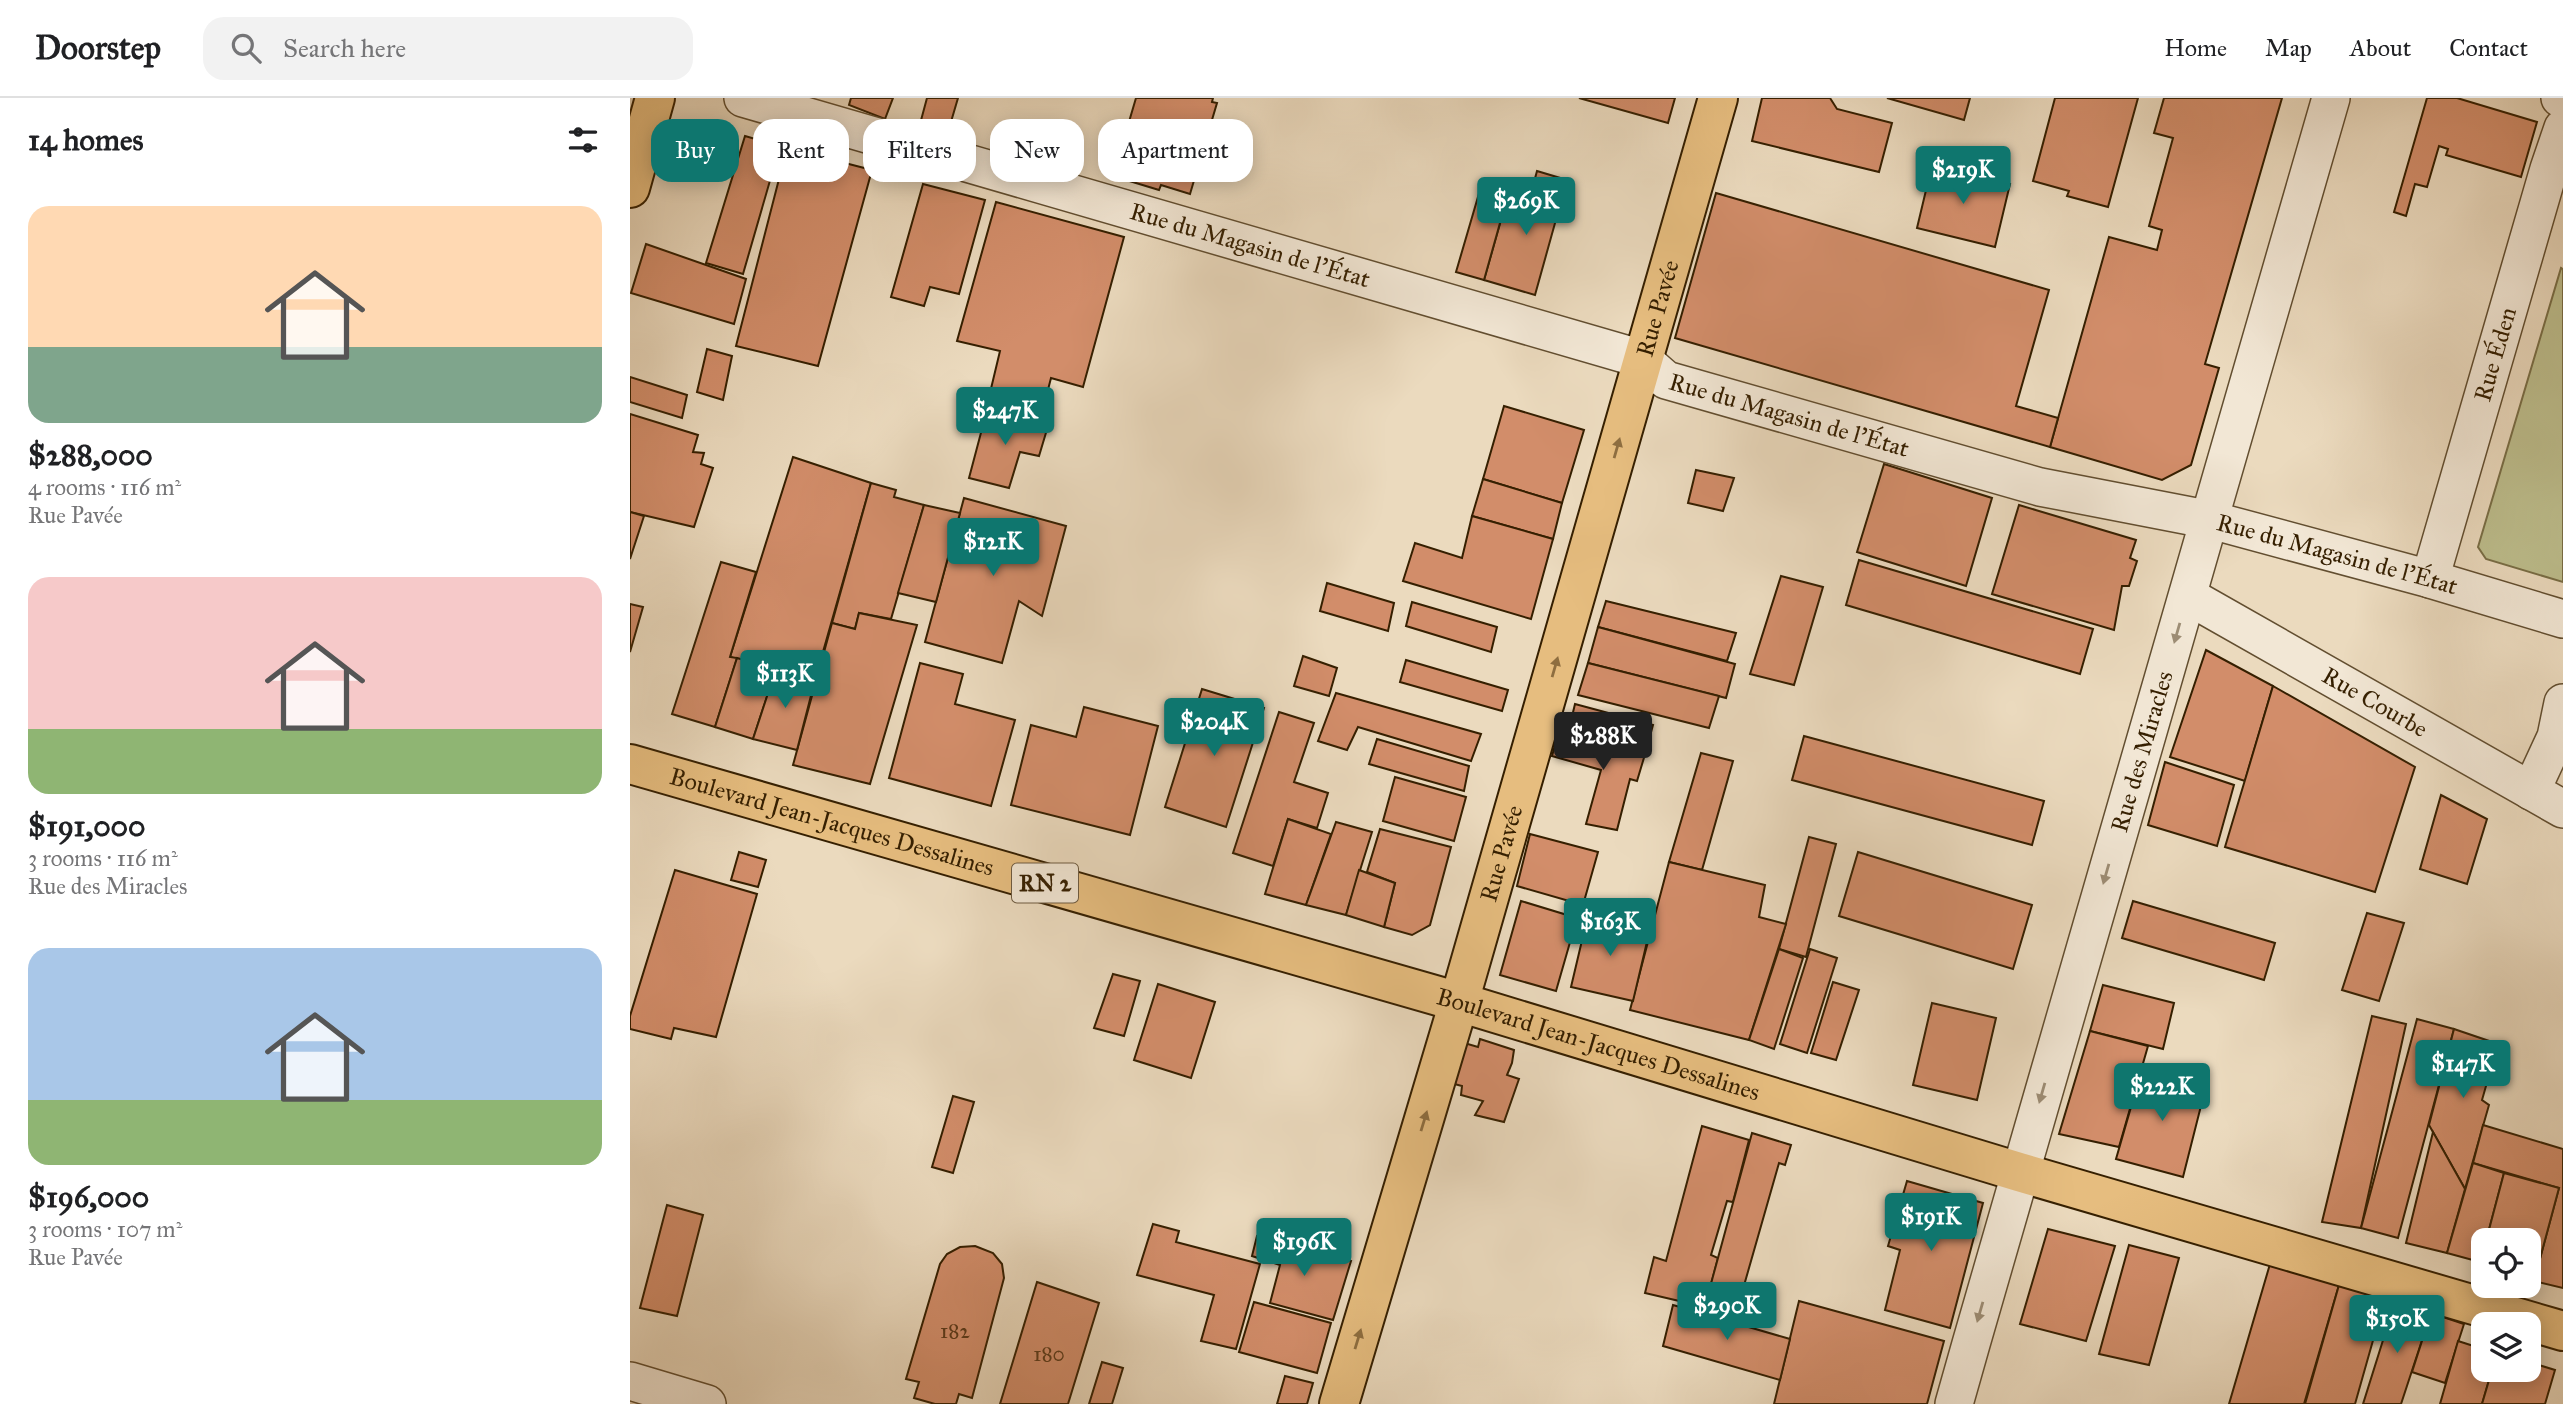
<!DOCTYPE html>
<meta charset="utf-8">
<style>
:root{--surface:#fff;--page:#f2f2f2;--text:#202124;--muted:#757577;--line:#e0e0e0;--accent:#0f766e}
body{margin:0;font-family:"IM FELL Great Primer",serif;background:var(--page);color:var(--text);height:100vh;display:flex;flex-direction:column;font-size:26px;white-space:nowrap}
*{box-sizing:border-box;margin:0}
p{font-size:23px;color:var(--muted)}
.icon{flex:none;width:38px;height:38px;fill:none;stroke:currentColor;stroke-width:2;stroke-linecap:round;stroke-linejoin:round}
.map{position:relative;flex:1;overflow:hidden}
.sheet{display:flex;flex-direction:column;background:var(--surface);width:630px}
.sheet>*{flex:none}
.banner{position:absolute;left:21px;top:21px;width:665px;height:63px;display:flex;gap:14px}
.controls{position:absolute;left:1841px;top:1130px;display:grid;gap:14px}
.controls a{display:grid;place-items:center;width:70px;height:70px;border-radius:14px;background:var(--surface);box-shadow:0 4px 18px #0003;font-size:35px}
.price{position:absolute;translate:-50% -60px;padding:0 16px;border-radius:7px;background:var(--accent);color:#fff;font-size:23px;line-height:46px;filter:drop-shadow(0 2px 4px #0008)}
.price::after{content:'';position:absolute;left:50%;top:42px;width:21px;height:16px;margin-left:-10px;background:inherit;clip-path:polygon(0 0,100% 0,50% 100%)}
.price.current{background:#222;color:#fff}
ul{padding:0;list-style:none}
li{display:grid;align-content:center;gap:14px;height:371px;padding:0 28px}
li span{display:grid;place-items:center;height:217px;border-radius:21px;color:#555}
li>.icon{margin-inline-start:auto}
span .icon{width:126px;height:126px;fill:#fffc;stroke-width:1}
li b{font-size:30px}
h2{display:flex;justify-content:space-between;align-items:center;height:84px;padding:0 28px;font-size:30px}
.tag{padding:0 24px;border-radius:21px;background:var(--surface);box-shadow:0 4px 18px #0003;font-size:24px;line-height:63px}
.tag.current{background:var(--accent);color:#fff}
header{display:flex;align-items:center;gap:42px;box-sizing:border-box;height:98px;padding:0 35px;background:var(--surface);border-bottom:2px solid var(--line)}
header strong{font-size:33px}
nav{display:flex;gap:38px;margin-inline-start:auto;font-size:24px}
.search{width:490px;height:63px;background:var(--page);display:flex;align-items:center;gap:18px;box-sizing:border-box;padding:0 24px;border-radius:21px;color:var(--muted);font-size:26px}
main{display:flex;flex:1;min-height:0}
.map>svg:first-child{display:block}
</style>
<header>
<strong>Doorstep</strong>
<div class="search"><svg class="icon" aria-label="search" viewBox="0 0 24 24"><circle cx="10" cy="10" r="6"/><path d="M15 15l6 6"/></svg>Search here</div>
<nav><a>Home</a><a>Map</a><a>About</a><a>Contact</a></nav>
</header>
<main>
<section class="sheet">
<h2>14 homes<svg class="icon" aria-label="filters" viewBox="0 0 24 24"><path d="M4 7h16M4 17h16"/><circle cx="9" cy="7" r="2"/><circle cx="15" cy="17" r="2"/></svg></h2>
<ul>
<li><span style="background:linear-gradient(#ffd9b3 65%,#7fa58c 0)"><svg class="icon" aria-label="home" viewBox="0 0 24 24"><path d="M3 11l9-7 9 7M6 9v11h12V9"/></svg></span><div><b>$288,000</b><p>4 rooms · 116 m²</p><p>Rue Pavée</p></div></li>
<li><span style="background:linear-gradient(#f6c9c9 70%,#8fb573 0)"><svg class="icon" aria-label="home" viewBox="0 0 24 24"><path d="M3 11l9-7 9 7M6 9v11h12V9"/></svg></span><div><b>$191,000</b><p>3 rooms · 116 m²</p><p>Rue des Miracles</p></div></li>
<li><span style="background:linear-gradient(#a9c7e8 70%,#8fb573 0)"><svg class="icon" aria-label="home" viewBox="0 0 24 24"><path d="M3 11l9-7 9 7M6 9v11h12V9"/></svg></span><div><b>$196,000</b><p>3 rooms · 107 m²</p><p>Rue Pavée</p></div></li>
</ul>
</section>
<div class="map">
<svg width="1933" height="1306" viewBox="0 0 1933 1306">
<rect width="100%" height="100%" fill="#ebdabe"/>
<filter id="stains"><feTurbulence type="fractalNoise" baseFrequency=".00286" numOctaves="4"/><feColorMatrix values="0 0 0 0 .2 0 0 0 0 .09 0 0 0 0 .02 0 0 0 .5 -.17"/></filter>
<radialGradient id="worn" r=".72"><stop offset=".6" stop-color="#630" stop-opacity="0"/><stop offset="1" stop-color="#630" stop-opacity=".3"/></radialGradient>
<polygon fill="#bdbe8d" stroke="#796e46" stroke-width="2" points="1931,170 1933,171 1933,484 1856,461 1848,449"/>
<g fill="#d28d6a" stroke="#351f00" stroke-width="2">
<polygon points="221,0 263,0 255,21 219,7"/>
<polygon points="297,0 328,0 318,34 290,26"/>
<polygon points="506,0 583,0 582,4 587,5 560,96 531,87 529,92 483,78"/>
<polygon points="949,0 1045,0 1038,25"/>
<polygon points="1132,0 1200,0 1207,11 1262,25 1249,74 1122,43"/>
<polygon points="1257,0 1340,0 1334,22"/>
<polygon points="1425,0 1508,0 1478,109 1437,98 1439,93 1403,83"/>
<polygon points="1534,0 1652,0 1575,266 1589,270 1561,367 1532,382 1420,349 1479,139 1527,152 1532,132 1519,128 1543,40 1524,35"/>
<polygon points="1797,0 1827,0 1907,24 1891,79 1816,57 1818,51 1809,48 1797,89 1785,86 1776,118 1764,114"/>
<polygon points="115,38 150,48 113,176 76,165"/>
<polygon points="157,50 242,72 188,268 106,248"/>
<polygon points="1302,67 1380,86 1365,149 1287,130"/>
<polygon points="907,73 937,82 905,197 854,182 875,108 896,114"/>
<polygon points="293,86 355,102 329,196 300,189 294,208 261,199"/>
<polygon points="850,92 877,100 854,182 826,174"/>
<polygon points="1086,95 1419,192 1386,308 1428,320 1420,349 1045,240"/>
<polygon points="366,104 494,139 453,289 421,280 412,315 359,299 370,253 327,243"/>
<polygon points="16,146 116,181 104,226 1,195"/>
<polygon points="77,251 102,258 93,302 67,294"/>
<polygon points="0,279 57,297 52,320 0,304"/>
<polygon points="874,308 954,332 932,405 853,381"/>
<polygon points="357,312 418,328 409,358 390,354 379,390 339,380"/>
<polygon points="0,316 68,337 63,354 74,355 71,366 83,370 64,429 0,414"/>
<polygon points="163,359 241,385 185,582 100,559"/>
<polygon points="1254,366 1362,400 1336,488 1227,454"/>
<polygon points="1066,372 1104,380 1093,413 1058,405"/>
<polygon points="853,381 932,405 923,441 842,418"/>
<polygon points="241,385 266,392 264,399 294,407 261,521 229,515 225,531 202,525"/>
<polygon points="334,400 436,428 412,518 389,503 372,565 295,544"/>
<polygon points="294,407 330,415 306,504 268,495"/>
<polygon points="1389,407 1506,442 1500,460 1507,463 1499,488 1492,488 1484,532 1362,496"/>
<polygon points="0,414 14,418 0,461"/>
<polygon points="842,418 923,441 901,521 773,483 785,445 832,460"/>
<polygon points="1229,462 1463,531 1450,576 1216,507"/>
<polygon points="91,464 126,474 100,559 107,560 85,629 42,616"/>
<polygon points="1151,478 1193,489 1164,587 1120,576"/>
<polygon points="697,485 764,505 758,533 690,513"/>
<polygon points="976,503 1106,535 1097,563 968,529"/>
<polygon points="782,504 867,529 861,554 776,528"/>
<polygon points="0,506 13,509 0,554"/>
<polygon points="229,515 287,527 240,686 163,667 202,525 225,531"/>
<polygon points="968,529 1105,566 1096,600 958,565"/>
<polygon points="1576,552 1643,588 1615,683 1540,659"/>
<polygon points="673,558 707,570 699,598 664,588"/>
<polygon points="107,560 146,571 123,641 85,629"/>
<polygon points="776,562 878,592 872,613 770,584"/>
<polygon points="290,565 333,576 325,606 385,622 361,708 259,680"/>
<polygon points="958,565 1089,598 1079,630 948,597"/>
<polygon points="146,571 185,582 167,652 123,641"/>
<polygon points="1643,588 1785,669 1745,794 1595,749"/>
<polygon points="572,591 634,610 596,729 535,709"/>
<polygon points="706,595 851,636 841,663 728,629 717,652 688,643"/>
<polygon points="945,606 1023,627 1016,653 939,631"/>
<polygon points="454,609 528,628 500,737 381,707 401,627 446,639"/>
<polygon points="649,614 684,625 664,684 698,695 687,730 658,721 643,768 603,755"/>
<polygon points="930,629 1016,653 1007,683 1000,681 987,732 956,726 971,672 922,658"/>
<polygon points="1174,638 1414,703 1402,747 1162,682"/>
<polygon points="747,641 839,668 834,693 739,666"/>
<polygon points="1071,655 1103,663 1072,772 1039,764"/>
<polygon points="1535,664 1604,687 1587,748 1518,727"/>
<polygon points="765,679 836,699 824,743 753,723"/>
<polygon points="1811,697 1857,721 1837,786 1790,771"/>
<polygon points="658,721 701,736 676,807 635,796"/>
<polygon points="706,724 742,734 716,817 676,807"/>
<polygon points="750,731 821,749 800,827 782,837 754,829 765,785 737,774"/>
<polygon points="900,736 968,754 953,807 887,788"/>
<polygon points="1179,739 1206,746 1176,859 1149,851"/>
<polygon points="109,754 136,762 128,789 101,782"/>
<polygon points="1228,754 1402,807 1383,871 1209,818"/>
<polygon points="1039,764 1135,787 1129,819 1156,826 1119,942 1000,912"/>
<polygon points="45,772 127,796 86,939 44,930 41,941 0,931 0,918"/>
<polygon points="729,772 765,785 754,829 716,817"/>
<polygon points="891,803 947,820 926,893 870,877"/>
<polygon points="1503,803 1645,845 1634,882 1492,840"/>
<polygon points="1737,815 1774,825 1749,903 1712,892"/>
<polygon points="958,817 1020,831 1003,903 941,889"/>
<polygon points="1149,851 1173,860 1144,951 1119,942"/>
<polygon points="1180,851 1207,860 1177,955 1150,946"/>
<polygon points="483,876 510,883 494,938 464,930"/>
<polygon points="1203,884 1229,892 1206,962 1181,955"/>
<polygon points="528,886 585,904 561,980 504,962"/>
<polygon points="1473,887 1544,905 1533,951 1460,933"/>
<polygon points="1302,905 1366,920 1347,1002 1283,987"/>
<polygon points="1742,918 1776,926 1731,1130 1692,1124"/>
<polygon points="1787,921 1824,931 1768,1140 1731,1130"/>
<polygon points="1824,931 1868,946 1852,1002 1859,1007 1835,1091 1799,1027"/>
<polygon points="1460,933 1518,948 1489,1049 1429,1036"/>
<polygon points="850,941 884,952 882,965 877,977 889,981 874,1024 845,1017 853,1003 831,997 832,988 813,983 824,942 848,949"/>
<polygon points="1512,971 1576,988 1553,1079 1486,1061"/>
<polygon points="323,998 344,1004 323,1075 302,1069"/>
<polygon points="1853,1027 1933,1051 1933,1190 1904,1183 1929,1090 1843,1065"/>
<polygon points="1072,1028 1119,1042 1103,1104 1097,1103 1081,1157 1088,1160 1075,1209 1015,1195 1024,1159 1036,1163"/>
<polygon points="1803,1034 1835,1091 1817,1155 1776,1145"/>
<polygon points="1122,1035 1161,1047 1155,1067 1149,1065 1107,1212 1076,1204"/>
<polygon points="1843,1065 1874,1075 1856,1143 1853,1143 1850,1164 1817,1155"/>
<polygon points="1874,1075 1929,1090 1904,1183 1899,1181 1899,1143 1856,1143"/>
<polygon points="1277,1083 1353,1105 1320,1230 1255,1212 1270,1152 1258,1148"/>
<polygon points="37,1107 73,1117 47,1218 10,1210"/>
<polygon points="523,1126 549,1133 546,1144 630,1166 606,1251 571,1243 584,1197 507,1177"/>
<polygon points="1418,1131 1485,1148 1456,1243 1390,1226"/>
<polygon points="627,1138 721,1163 703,1222 640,1205 650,1167 622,1158"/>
<polygon points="1499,1147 1549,1160 1519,1267 1469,1256"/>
<polygon points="345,1148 363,1155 372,1166 374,1180 342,1300 329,1296 326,1306 305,1306 284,1300 289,1284 276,1281 310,1166 317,1156 330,1149"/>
<polygon points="1640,1166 1709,1187 1674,1306 1599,1306"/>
<polygon points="407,1184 469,1205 438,1306 370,1306"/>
<polygon points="1709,1187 1755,1200 1725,1306 1675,1306"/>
<polygon points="1169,1203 1314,1243 1297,1306 1144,1306"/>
<polygon points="624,1204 701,1225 687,1275 609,1254"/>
<polygon points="1765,1204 1801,1215 1771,1306 1733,1306"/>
<polygon points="1043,1207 1160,1241 1150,1282 1033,1248"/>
<polygon points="1801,1215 1834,1226 1815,1285 1782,1274"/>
<polygon points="1828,1243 1853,1251 1853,1272 1862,1272 1852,1306 1810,1306"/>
<polygon points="472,1264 493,1270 482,1306 459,1306"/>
<polygon points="1899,1264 1925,1272 1915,1306 1852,1306 1862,1272 1899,1272"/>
<polygon points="655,1278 683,1285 677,1306 647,1306"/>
</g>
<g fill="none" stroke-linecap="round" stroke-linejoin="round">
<g stroke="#624e30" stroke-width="40">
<g id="minor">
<path id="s1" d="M113 0 1012 261 1036 282 1410 389 1581 422 1800 481 1933 521"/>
<polyline points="1930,0 1933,1"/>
<path id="s2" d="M1800 481 1919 71 1933 30"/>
<path id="s3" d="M1558 498 1933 711"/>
<polyline points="1901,693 1926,639 1933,605"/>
<polyline points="0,1283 77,1306"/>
<path id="s4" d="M1324 1306C1447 870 1577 436 1701 0"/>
</g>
</g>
<g stroke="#351f00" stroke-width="42">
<g id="major">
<polyline points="0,90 25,0"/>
<path id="s5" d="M0 666 829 904 1389 1074 1933 1233"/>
<path id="s6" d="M709 1306 829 904 1088 0"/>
</g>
</g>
<use href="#minor" stroke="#f2e7d5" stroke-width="37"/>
<use href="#major" stroke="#e6bd7f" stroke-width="38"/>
</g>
<defs><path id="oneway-solid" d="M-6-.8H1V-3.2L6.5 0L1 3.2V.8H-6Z" transform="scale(1.75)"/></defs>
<g fill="#8e6e40">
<use href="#oneway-solid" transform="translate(987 350) rotate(-74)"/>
<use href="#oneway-solid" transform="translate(925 569) rotate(-74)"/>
<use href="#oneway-solid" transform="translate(794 1023) rotate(-73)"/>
<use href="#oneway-solid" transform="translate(728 1241) rotate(-73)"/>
</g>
<g fill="#9d8d75">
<use href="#oneway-solid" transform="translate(1547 535) rotate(106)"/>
<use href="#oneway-solid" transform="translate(1476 776) rotate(106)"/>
<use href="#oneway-solid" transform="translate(1412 995) rotate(106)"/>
<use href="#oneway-solid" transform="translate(1350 1214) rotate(106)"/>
</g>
<g text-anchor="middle" stroke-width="6" stroke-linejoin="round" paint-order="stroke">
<g font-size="21" fill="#5c3a1a">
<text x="325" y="1240">182</text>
<text x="419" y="1263">180</text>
</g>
<rect fill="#f2e7d5" stroke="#6e5b40" stroke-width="2" x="382" y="765.5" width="66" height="39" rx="5"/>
<g font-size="23" font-weight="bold" fill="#351f00">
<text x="415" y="793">RN 2</text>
</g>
<g font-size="24" fill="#351f00" stroke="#f2e7d5">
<text dy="8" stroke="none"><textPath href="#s1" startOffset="528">Rue du Magasin de l'État</textPath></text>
<text dy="8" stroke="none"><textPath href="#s6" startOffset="1141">Rue Pavée</textPath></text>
<text dy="8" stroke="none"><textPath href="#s2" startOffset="234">Rue Éden</textPath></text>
<text dy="8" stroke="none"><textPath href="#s1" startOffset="1096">Rue du Magasin de l'État</textPath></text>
<text dy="8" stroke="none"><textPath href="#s1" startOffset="1662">Rue du Magasin de l'État</textPath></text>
<text dy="8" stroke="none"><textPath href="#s3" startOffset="215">Rue Courbe</textPath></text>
<text dy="8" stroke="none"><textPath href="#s4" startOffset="679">Rue des Miracles</textPath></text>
<text dy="8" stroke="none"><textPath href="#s5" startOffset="210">Boulevard Jean-Jacques Dessalines</textPath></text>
<text dy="8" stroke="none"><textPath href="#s6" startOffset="574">Rue Pavée</textPath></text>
<text dy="8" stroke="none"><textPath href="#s5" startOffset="1008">Boulevard Jean-Jacques Dessalines</textPath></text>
</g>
</g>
<rect width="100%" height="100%" filter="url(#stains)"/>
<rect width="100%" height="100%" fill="url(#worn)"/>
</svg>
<div class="controls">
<a><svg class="icon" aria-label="locate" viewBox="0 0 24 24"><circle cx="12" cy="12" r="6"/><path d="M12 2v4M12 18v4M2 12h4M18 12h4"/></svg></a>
<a><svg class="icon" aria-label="layers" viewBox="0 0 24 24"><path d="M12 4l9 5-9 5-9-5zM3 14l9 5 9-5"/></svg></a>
</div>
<b class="price" style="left:1333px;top:108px">$219K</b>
<b class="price" style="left:896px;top:139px">$269K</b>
<b class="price" style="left:375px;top:349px">$247K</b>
<b class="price" style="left:363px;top:480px">$121K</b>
<b class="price" style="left:155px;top:612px">$113K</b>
<b class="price" style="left:584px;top:660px">$204K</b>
<b class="price current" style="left:973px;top:674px">$288K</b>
<b class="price" style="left:980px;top:860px">$163K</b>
<b class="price" style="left:1833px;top:1002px">$147K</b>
<b class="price" style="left:1532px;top:1025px">$222K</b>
<b class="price" style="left:1301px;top:1155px">$191K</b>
<b class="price" style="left:674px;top:1180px">$196K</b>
<b class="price" style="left:1097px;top:1244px">$290K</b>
<b class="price" style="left:1767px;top:1257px">$150K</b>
<div class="banner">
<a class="tag current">Buy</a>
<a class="tag">Rent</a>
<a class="tag">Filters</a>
<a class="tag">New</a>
<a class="tag">Apartment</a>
</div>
</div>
</main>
